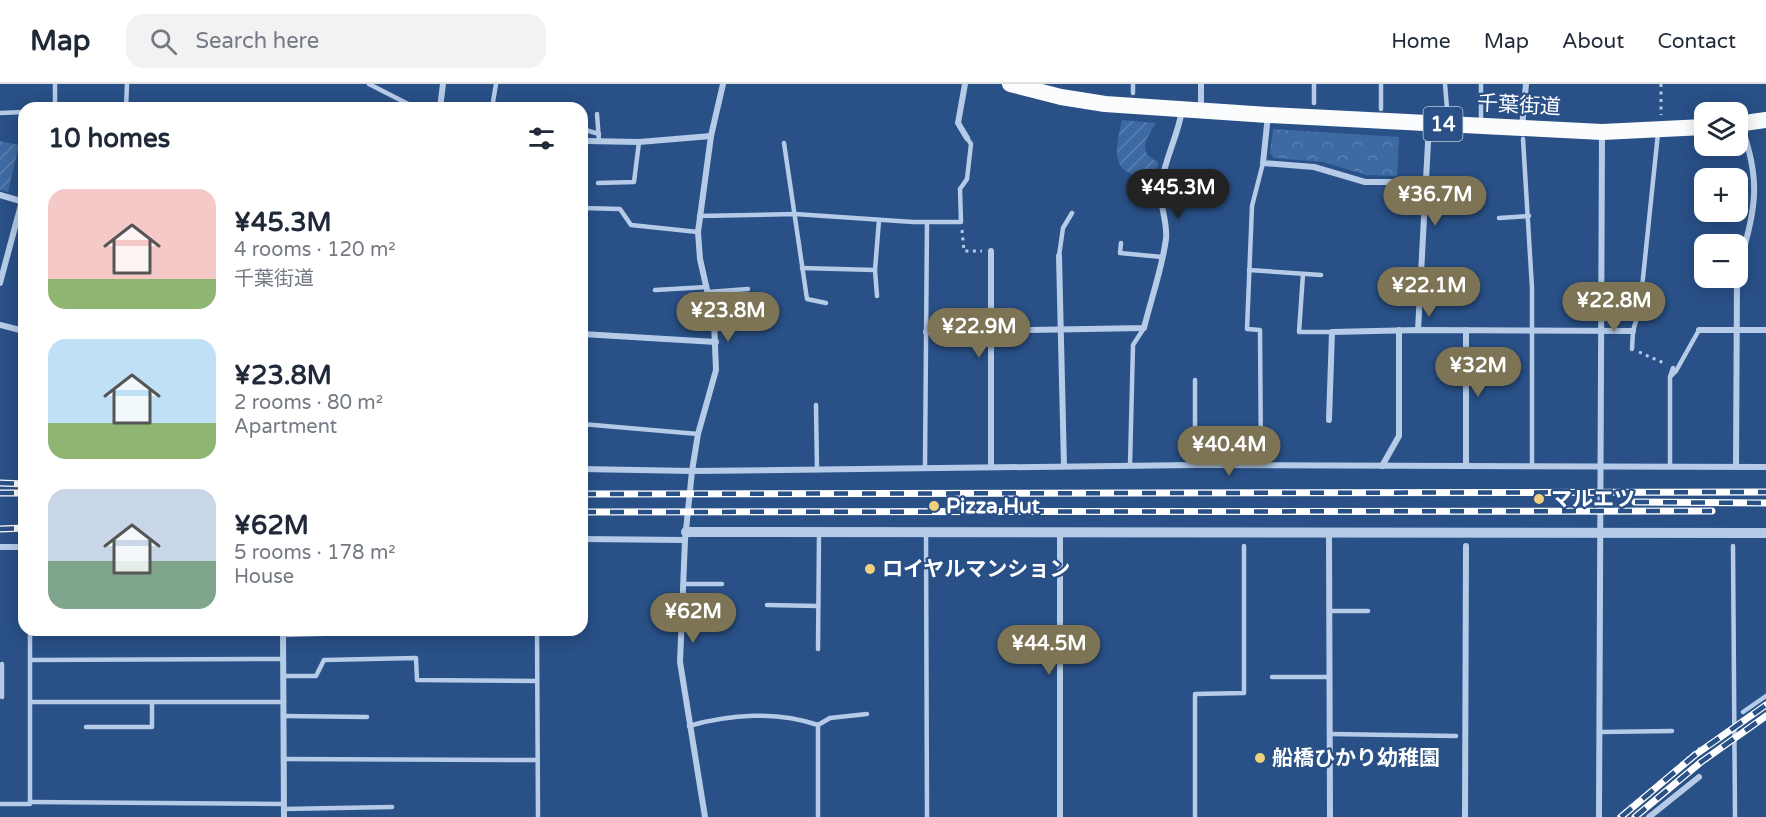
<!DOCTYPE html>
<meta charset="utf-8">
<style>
:root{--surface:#fff;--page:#f2f2f3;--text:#1f2937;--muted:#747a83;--line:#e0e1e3;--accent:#7d7456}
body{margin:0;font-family:"Varela Round","Noto Sans JP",sans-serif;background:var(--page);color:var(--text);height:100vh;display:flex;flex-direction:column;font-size:22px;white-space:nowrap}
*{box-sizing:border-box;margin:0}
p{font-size:20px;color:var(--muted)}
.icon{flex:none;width:33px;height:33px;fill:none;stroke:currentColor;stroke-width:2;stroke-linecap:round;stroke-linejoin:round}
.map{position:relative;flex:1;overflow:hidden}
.side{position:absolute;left:18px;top:18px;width:570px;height:534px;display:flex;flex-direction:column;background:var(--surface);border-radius:18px;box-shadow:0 3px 15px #0003}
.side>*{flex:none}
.tools{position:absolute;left:1694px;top:18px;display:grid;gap:12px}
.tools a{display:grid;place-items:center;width:54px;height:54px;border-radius:12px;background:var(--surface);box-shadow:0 3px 15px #0003;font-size:30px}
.price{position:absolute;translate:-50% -51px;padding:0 14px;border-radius:21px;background:var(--accent);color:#fff;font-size:20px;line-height:39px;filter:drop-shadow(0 2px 3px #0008)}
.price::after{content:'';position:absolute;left:50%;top:36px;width:18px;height:14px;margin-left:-9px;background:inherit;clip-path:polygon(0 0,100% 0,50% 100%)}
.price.active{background:#222;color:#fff}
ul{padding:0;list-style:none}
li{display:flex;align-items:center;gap:18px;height:150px;padding:0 30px}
li span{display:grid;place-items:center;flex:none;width:168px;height:120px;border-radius:18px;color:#555}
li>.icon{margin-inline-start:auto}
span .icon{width:72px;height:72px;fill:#fffc;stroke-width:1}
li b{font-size:26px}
h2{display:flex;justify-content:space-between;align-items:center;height:72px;padding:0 30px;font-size:26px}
header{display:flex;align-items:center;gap:36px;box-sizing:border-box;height:84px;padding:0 30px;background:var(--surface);border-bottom:2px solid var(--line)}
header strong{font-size:28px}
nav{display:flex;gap:33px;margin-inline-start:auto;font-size:21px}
.search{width:420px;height:54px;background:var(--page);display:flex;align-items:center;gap:15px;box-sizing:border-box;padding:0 21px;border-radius:18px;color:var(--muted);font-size:22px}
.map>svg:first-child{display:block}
</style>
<header>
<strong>Map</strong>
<div class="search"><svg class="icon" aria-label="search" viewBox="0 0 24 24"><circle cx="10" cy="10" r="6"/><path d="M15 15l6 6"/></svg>Search here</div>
<nav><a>Home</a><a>Map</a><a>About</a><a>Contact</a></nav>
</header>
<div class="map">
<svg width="1766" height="733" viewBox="0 0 1766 733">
<defs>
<pattern id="park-crowns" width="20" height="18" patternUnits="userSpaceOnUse" patternTransform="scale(1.5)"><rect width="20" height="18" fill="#3e6aa3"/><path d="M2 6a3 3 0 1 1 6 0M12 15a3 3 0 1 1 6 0" fill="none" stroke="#5b80b1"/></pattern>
<pattern id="garden-furrows" width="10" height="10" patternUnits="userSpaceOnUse" patternTransform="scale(1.5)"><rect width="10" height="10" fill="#3e6aa3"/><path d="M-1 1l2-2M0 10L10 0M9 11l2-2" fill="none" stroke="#5b80b1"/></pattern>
</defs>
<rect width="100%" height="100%" fill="#295087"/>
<polygon fill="url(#park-crowns)" points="1273,45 1399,53 1397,92 1366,91 1323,78 1274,74 1270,69"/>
<g fill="url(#garden-furrows)">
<path d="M1122 36 1156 39C1146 55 1137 68 1158 78L1156 95C1147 93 1134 92 1127 88 1110 79 1119 50 1122 36Z"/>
<polygon points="0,57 19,61 8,108 0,106"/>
</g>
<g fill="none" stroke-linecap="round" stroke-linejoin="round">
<g stroke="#b5cbe8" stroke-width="3" stroke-dasharray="3 4.5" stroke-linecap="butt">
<polyline points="1661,0 1661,31"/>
<polyline points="962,146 964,167 982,167"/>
<polyline points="1639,268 1666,280"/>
<polyline points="1618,733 1700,664"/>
</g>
<g stroke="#b5cbe8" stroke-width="4.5">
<polyline points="55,0 55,24"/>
<polyline points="369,0 416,24"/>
<polyline points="1445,0 1448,37"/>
<polyline points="1481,0 1481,39"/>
<polyline points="1133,9 1133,0"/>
<polyline points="1314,19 1314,0"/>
<polyline points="126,24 127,0"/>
<polyline points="492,24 496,0"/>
<polyline points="1381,25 1381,0"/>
<polyline points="0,29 24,28"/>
<polyline points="597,30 599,57"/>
<polyline points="582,45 599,50"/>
<polyline points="1523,55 1532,204 1532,381"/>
<polyline points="784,59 807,215 826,219"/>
<polyline points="598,99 634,98 639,58"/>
<polyline points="582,124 620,125 631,141 698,148"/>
<polyline points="699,132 795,130 913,138 961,138 960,105 967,95 971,60 967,54"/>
<polyline points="1499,134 1529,132"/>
<polyline points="1121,159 1120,169 1162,173"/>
<polyline points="1059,172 1063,144 1072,129"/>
<polyline points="802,184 875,186"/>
<polyline points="1249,186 1321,191"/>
<polyline points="1303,190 1299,248 1332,248"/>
<polyline points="655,206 707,203"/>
<polyline points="708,208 748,205"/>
<polyline points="877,212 875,186 879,136"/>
<polyline points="1632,265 1633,247 1640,223 1658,49"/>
<polyline points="1671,292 1676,287 1699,246"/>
<polyline points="1195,296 1195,381"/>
<polyline points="816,321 817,386"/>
<polyline points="582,340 698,350"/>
<polyline points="1130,381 1133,261 1144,244"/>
<polyline points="1261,381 1260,246 1247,245 1252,122 1263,79"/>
<polyline points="925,382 927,138"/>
<polyline points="1670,382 1670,293 1673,284"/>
<polyline points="926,450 927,733"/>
<polyline points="1733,462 1735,733"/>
<polyline points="683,500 722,500"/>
<polyline points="767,521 818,522"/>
<polyline points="1329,527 1368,527"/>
<polyline points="537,546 538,733"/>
<polyline points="283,551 385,548"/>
<polyline points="818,565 819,450"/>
<polyline points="30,576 283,575"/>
<polyline points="2,580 2,613"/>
<polyline points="283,592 316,592 324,576 416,574 417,596 537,597"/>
<polyline points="1272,593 1330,593"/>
<polyline points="30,618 284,618"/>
<polyline points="1743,628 1766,612"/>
<polyline points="284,632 367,633"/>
<polyline points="818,641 830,634 867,630"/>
<path d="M689 642C730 630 777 627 818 641V733"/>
<polyline points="86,643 152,643 152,618"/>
<polyline points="1600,648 1672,647"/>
<polyline points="1330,650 1456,652"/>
<polyline points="284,675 538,676"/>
<polyline points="31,718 284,720"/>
<polyline points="0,720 30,720 30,546"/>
<polyline points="284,725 392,723"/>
<polyline points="1195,733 1195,610 1244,609 1244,462"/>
</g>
<g stroke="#b5cbe8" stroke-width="6">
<polyline points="965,0 958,39 967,54"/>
<polyline points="1201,0 1201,26"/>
<polyline points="440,24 443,0"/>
<polyline points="1268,31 1263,79 1314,83 1365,98 1424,98"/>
<polyline points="1522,44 1526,0"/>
<polyline points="586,57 639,58 711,52"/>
<polyline points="0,111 24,118"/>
<polyline points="991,167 991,383"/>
<polyline points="1059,172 1064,382"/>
<path d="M1737 192C1753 128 1764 105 1741 41"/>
<polyline points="0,199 22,117"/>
<polyline points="0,241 24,247"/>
<polyline points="1418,246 1429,40"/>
<polyline points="1699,246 1766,246"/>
<path d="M926 248 1144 244C1151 215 1162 185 1166 155 1168 137 1158 118 1161 101 1165 74 1178 52 1182 26"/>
<polyline points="582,250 716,258"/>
<polyline points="1329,336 1332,248 1418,246 1633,247"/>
<polyline points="1466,381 1466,246"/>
<polyline points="1382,382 1399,352 1399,246"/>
<polyline points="1736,383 1737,194"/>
<polyline points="582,385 692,387 698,350 716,286 714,237 700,175 698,148 711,52 723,0"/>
<polyline points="1329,449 1330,733"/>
<polyline points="1060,450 1060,733"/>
<polyline points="582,455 685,456"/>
<polyline points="0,463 24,463"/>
<polyline points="283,546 284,733"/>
<polyline points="705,733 680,578 685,456 692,387 1195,381 1766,383"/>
<polyline points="1465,733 1466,462"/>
<polyline points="1599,733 1602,50"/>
<polyline points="1649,733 1699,693"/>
</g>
<polyline stroke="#b5cbe8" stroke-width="10" points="686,448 1766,449"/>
<g stroke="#fbfcfe" stroke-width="16">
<polyline points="1010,0 1061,13 1105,20 1268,31 1602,48 1704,43"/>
<polyline points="1737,40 1766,36"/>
</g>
<g stroke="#fff" stroke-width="7">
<g id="rail">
<polyline points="0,399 24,400"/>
<polyline points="0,409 24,409"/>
<polyline points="582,410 1766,408"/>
<polyline points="1635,418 1766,419"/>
<polyline points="582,428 1712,427"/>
<polyline points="0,445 24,444"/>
<polyline points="1621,733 1695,671 1766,621"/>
<polyline points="1635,733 1701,678 1766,632"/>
</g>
</g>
<use href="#rail" stroke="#295087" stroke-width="4.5" stroke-dasharray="14" stroke-linecap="butt"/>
</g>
<g fill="#efd07c" stroke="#295087" stroke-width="2">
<circle cx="1539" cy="415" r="6"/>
<circle cx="934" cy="422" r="6"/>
<circle cx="870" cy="485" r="6"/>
<circle cx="1260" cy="674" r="6"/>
</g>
<g text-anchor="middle" stroke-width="4.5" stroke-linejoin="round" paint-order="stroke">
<rect fill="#295087" stroke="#bfcadb" stroke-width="1.5" x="1423.5" y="23" width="39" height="34" rx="4.5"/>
<g font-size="20" font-weight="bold" fill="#fff">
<text x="1443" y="47">14</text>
</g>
<g font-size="21" fill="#fff" stroke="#295087">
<text transform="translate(1519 21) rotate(3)" y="7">千葉街道</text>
</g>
<g font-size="21" font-weight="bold" fill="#fff" stroke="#295087" text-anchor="start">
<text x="1551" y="422">マルエツ</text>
<text x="946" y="429">Pizza Hut</text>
<text x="882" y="492">ロイヤルマンション</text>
<text x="1272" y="681">船橋ひかり幼稚園</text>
</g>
</g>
</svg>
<div class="tools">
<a><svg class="icon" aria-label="layers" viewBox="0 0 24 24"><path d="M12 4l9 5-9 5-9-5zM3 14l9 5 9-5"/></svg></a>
<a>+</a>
<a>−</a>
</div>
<b class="price active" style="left:1178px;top:136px">¥45.3M</b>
<b class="price" style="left:1435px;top:143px">¥36.7M</b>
<b class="price" style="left:1429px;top:234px">¥22.1M</b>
<b class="price" style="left:1614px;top:249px">¥22.8M</b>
<b class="price" style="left:728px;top:259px">¥23.8M</b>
<b class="price" style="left:979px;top:275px">¥22.9M</b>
<b class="price" style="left:1478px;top:314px">¥32M</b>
<b class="price" style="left:1229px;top:393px">¥40.4M</b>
<b class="price" style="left:693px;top:560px">¥62M</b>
<b class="price" style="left:1049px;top:592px">¥44.5M</b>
<section class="side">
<h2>10 homes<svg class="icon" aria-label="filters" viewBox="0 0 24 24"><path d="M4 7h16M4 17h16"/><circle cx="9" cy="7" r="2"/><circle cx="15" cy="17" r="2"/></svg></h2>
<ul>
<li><span style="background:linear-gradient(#f6c9c9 75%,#8fb573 0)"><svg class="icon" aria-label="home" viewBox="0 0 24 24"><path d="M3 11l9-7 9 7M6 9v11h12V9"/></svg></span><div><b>¥45.3M</b><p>4 rooms · 120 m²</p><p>千葉街道</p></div></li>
<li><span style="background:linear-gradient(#bfe0f5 70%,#8fb573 0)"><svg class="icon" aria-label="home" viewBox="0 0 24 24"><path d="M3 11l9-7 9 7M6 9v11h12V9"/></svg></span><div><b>¥23.8M</b><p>2 rooms · 80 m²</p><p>Apartment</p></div></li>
<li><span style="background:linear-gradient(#c9d6e8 60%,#7fa58c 0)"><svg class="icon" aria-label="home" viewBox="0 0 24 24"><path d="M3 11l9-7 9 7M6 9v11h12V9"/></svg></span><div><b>¥62M</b><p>5 rooms · 178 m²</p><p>House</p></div></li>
</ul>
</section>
</div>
